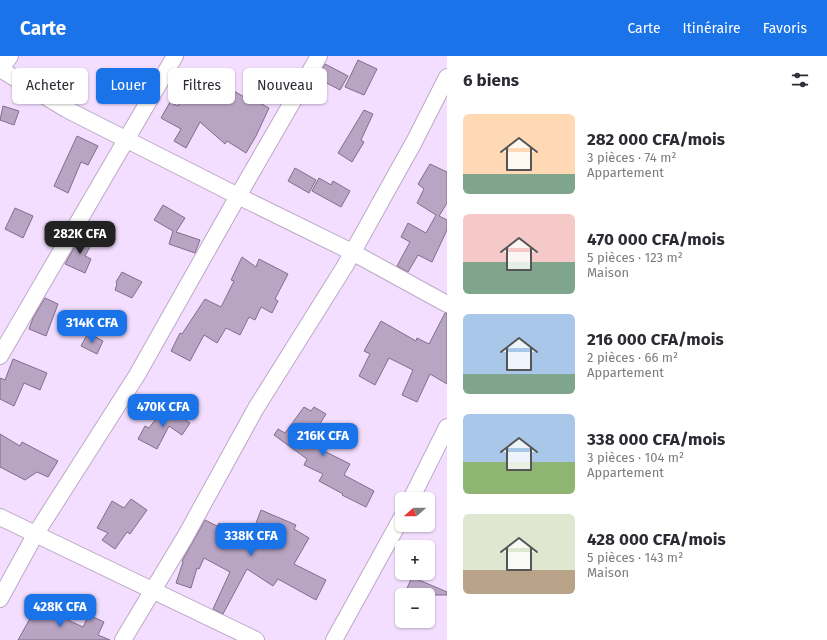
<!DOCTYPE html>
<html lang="fr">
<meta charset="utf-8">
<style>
:root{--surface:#fff;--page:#f2f2f3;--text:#2b2b33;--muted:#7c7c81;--accent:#1a73e8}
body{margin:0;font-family:"Fira Sans",sans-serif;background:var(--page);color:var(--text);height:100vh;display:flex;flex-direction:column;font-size:15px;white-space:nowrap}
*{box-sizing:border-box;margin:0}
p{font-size:13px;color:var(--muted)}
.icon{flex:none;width:22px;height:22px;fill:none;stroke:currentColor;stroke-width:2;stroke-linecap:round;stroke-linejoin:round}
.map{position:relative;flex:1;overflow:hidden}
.details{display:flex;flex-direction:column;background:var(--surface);width:380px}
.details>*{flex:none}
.guide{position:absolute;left:12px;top:12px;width:375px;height:36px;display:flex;gap:8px}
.needle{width:26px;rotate:250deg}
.fabs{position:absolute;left:395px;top:436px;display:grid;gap:8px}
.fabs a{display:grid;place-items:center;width:40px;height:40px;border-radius:6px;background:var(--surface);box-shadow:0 1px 3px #0004;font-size:20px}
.price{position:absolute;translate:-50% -34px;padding:0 9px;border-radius:8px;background:var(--accent);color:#fff;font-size:13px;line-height:26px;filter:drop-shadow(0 1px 2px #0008)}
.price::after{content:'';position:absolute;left:50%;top:24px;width:12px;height:9px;margin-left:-6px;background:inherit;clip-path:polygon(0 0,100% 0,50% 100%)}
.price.selected{background:#222;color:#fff}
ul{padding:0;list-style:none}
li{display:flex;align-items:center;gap:12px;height:100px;padding:0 16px}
li span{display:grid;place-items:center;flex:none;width:112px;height:80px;border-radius:6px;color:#555}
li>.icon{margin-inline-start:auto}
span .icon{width:48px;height:48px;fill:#fffc;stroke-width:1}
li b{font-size:17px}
h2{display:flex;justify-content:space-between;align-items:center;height:48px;padding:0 16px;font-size:17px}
.tag{padding:0 14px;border-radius:6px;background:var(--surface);box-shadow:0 1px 3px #0004;font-size:14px;line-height:36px}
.tag.selected{background:var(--accent);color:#fff}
header{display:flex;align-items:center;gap:24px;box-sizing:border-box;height:56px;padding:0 20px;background:var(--accent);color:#fff}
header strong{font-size:19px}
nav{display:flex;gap:22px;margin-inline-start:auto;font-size:14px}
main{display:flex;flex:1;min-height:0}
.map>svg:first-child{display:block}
</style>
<header>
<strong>Carte</strong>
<nav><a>Carte</a><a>Itinéraire</a><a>Favoris</a></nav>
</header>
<main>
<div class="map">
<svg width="447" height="584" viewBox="0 0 447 584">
<rect width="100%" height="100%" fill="#f4deff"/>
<g fill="#b8a4c3" stroke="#816e8b">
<polygon points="358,4 377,13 364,39 345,31"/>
<polygon points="325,8 348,20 340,34 317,22"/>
<polygon points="190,25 222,41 227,31 253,46 254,44 269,52 256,80 246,97 227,85 225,88 200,66 186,92 174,85 181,73 161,62 170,46 178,50"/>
<polygon points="3,50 19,55 14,69 0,64"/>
<polygon points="364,54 373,58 361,84 364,86 352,106 338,97"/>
<polygon points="77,80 98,90 88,109 81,106 68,137 54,130"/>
<polygon points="430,108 447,116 447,147 439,160 447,164 447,174 432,206 418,199 408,216 397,210 410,186 401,181 408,167 426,177 436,159 417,147 424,133 418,128"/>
<polygon points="295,112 316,124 309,137 288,125"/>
<polygon points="319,122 331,129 333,125 350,135 341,151 312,135"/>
<polygon points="163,149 185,162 176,176 200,184 195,197 169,188 173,175 154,164"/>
<polygon points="15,152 33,160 23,182 5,173"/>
<polygon points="82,178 93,185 85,200 91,203 85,217 65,208"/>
<polygon points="242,201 256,211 259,203 288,218 275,243 278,245 272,257 261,251 255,264 249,261 240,279 226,272 217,287 204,279 190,305 171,295 180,277 182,278 205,243 221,251 234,225 231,224"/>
<polygon points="122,216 142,226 132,242 115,234 117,228 116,226"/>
<polygon points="45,242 58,248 46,280 29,273 33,262"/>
<polygon points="445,257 447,257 447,328 430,318 417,346 402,339 413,314 389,302 375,329 359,320 370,298 364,295 381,265 416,285 417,282 429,288"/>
<polygon points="88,277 103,285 97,298 81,290"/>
<polygon points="13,303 47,317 40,334 24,327 14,350 0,343 0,322 5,324"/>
<polygon points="165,351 190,367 182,379 169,370 157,393 138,383 145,370 149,372"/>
<polygon points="304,351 311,355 314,351 326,358 308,387 350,408 344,419 374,435 366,451 342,439 343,438 319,425 323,418 304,409 307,403 274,379 278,373 285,377"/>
<polygon points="0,378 20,390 22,386 58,405 48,421 37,416 25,424 0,411"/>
<polygon points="131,443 147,454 130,478 127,476 115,493 102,484 108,477 97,472 112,445 124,452"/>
<polygon points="261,454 296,469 294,473 309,482 294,508 326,524 316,544 278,523 273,530 247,513 223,558 213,553 230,516 204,502 199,513 197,512 191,532 176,527 183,506 182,505 205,464 217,470 219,467 250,483"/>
<polygon points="412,521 447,536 447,539 404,539"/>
<polygon points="37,550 83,571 89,559 104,566 98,579 110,584 18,584"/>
</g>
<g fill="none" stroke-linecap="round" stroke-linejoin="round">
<g stroke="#bda8c7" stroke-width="18">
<g id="minor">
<polyline points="0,13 66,53 238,140 352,196 447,248"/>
<polyline points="0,14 10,0"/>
<polyline points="0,300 175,0"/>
<polyline points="411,443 447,371"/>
<polyline points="0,461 256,584"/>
<polyline points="0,543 35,479 137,319 238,140 319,0"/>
<polyline points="123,584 185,481 256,352 345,210 414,86 447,21"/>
<polyline points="334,584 402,461"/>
</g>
</g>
<use href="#minor" stroke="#fff" stroke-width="16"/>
</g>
</svg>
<div class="fabs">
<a><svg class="needle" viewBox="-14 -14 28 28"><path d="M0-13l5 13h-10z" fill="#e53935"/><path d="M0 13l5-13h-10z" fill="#7c7c81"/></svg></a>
<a>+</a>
<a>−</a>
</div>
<b class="price selected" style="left:80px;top:199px">282K CFA</b>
<b class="price" style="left:92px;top:288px">314K CFA</b>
<b class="price" style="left:163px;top:372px">470K CFA</b>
<b class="price" style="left:323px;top:401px">216K CFA</b>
<b class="price" style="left:251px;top:501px">338K CFA</b>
<b class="price" style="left:60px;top:572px">428K CFA</b>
<div class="guide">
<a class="tag">Acheter</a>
<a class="tag selected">Louer</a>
<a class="tag">Filtres</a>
<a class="tag">Nouveau</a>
</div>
</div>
<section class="details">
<h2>6 biens<svg class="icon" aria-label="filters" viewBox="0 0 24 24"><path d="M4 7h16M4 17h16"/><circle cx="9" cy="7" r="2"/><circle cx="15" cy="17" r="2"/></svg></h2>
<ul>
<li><span style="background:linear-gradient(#ffd9b3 75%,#7fa58c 0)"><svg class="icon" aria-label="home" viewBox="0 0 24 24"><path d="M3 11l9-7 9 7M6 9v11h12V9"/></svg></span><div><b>282 000 CFA/mois</b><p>3 pièces · 74 m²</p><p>Appartement</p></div></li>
<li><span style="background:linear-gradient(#f6c9c9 60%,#7fa58c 0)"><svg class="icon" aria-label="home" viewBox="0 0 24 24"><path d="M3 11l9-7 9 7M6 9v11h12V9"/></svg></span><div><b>470 000 CFA/mois</b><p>5 pièces · 123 m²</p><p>Maison</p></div></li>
<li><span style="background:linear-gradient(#a9c7e8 75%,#7fa58c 0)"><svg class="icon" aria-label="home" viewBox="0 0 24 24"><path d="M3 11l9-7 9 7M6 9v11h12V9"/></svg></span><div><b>216 000 CFA/mois</b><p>2 pièces · 66 m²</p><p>Appartement</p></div></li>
<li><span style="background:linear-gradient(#a9c7e8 60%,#8fb573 0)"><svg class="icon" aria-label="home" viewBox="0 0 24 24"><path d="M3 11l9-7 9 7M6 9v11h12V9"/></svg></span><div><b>338 000 CFA/mois</b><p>3 pièces · 104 m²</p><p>Appartement</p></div></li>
<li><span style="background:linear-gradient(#dfe7d0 70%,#b9a48a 0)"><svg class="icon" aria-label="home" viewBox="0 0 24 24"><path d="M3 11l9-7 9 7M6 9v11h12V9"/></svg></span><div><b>428 000 CFA/mois</b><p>5 pièces · 143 m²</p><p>Maison</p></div></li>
</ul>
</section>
</main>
